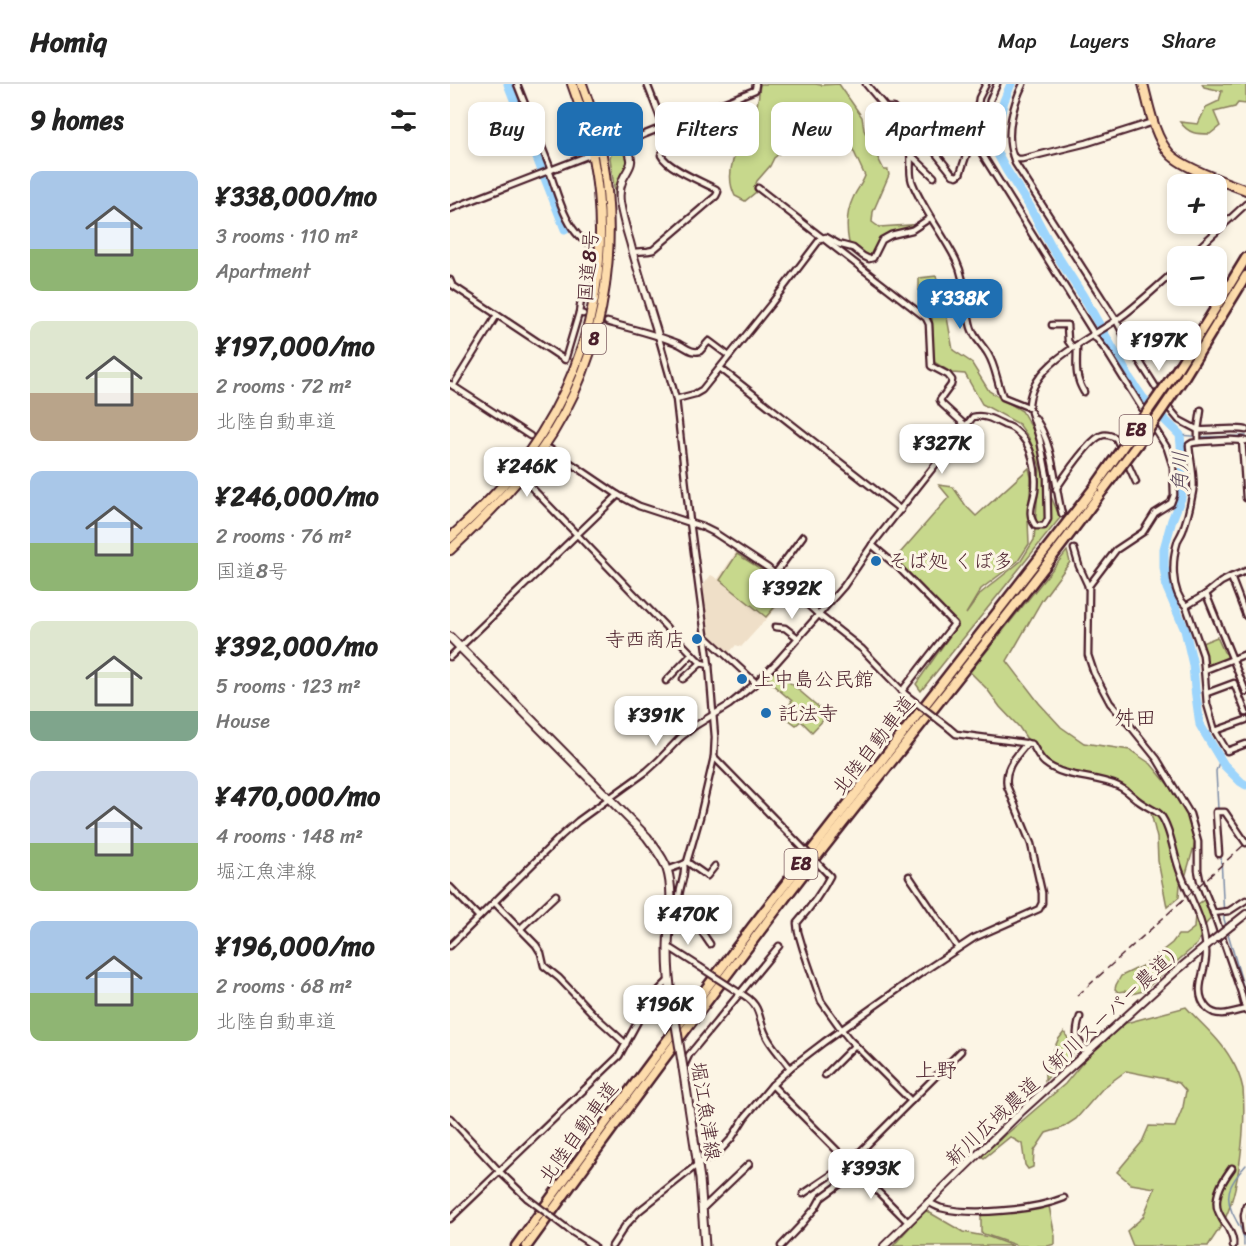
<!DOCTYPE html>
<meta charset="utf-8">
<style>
:root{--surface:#fff;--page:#f6f6f6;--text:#222;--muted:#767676;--line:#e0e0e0;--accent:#1f6fb2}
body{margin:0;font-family:Sriracha,"Klee One",sans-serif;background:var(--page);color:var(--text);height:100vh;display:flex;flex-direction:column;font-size:22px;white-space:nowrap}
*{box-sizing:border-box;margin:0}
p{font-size:20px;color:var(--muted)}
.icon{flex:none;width:33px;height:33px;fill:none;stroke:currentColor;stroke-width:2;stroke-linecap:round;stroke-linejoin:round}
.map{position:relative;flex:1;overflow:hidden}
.sheet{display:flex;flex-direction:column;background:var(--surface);width:450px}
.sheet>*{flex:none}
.hud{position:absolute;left:18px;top:18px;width:570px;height:54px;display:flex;gap:12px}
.tools{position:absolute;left:717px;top:90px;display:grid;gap:12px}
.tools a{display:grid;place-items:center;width:60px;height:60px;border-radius:12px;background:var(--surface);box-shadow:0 3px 9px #0003;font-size:30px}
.price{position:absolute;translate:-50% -51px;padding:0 14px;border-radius:12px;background:#fff;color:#222;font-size:20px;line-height:39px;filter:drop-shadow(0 2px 3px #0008)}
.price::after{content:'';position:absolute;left:50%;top:36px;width:18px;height:14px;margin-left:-9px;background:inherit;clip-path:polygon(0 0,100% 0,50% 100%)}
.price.on{background:var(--accent);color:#fff}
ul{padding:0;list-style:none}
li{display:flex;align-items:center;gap:18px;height:150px;padding:0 30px}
li span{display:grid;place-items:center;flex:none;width:168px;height:120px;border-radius:12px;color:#555}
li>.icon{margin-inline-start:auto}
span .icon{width:72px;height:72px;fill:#fffc;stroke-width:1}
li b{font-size:26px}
h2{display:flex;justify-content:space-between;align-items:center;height:72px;padding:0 30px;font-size:26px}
.tag{padding:0 21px;border-radius:12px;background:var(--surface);box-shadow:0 3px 9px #0003;font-size:21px;line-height:54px}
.tag.on{background:var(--accent);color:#fff}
header{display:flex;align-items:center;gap:36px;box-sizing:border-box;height:84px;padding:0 30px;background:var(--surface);border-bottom:2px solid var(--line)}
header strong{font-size:28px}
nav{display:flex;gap:33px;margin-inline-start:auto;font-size:21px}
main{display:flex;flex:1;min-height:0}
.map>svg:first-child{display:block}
</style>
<header>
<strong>Homiq</strong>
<nav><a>Map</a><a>Layers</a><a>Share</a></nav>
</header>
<main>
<section class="sheet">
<h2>9 homes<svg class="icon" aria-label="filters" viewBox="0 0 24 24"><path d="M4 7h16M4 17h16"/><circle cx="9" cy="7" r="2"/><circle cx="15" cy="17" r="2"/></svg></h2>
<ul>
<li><span style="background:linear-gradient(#a9c7e8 65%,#8fb573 0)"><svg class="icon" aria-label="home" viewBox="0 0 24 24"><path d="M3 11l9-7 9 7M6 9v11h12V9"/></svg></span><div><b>¥338,000/mo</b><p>3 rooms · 110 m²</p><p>Apartment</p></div></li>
<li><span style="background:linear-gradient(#dfe7d0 60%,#b9a48a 0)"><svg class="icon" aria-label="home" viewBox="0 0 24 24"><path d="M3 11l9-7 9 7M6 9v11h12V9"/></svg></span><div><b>¥197,000/mo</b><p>2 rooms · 72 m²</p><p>北陸自動車道</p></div></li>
<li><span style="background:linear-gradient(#a9c7e8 60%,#8fb573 0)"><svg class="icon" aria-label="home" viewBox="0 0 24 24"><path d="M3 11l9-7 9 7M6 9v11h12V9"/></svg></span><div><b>¥246,000/mo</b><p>2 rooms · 76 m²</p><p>国道8号</p></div></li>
<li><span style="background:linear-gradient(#dfe7d0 75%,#7fa58c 0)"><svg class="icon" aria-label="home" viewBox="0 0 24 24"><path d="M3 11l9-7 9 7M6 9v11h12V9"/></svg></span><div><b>¥392,000/mo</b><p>5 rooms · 123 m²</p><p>House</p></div></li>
<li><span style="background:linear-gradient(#c9d6e8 60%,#8fb573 0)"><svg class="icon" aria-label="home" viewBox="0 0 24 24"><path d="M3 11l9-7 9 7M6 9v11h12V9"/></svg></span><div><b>¥470,000/mo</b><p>4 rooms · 148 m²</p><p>堀江魚津線</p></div></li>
<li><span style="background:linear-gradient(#a9c7e8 60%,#8fb573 0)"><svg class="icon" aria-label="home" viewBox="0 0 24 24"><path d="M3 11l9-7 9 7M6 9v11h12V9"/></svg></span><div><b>¥196,000/mo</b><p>2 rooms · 68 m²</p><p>北陸自動車道</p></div></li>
</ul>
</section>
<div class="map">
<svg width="796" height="1162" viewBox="0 0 796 1162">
<rect width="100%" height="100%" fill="#fcf5e5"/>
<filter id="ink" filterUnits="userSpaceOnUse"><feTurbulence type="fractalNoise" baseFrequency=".0167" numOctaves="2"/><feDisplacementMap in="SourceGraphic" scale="12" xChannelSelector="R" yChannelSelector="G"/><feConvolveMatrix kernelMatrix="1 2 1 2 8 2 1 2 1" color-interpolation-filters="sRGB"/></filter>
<g filter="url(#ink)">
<polygon fill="#efdfc8" points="286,468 322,491 341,508 291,563 286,561 278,570 259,553 250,505 261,491 268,495"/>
<g fill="#c7d88c" stroke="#887c5c" stroke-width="1.5">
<path d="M310 0H365L371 1 389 0 412 33 414 46 434 86H438L439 91 423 128 422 138 429 143 461 141C444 157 429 140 423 172L419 173 399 159C396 144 396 129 403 114 406 107 412 100 415 92L398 55 378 38 360 57 359 58 351 56 344 58 324 74 320 82 307 97 304 105 306 108 295 117 285 112C276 94 282 74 291 58 293 53 297 50 299 46 305 33 309 14 310 0Z"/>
<path d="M752 0H796V20L788 19 785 23 764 28 770 42 760 50C746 50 739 50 730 38L748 40 756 23 769 17 772 7 754 3Z"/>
<path d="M164 67H171C183 80 174 81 169 94 167 98 167 104 165 109L160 74 161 69Z"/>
<polygon points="486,192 494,217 503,266 521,278 539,307 572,327 587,353 600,410 610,434 471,607 466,600 508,540 444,476 499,413 489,401 503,403 516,422 526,432 579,384 581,393 578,436 579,460 568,477 531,505 516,530 531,509 571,477 584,456 590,382 579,354 569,340 532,320 515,290 502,289 484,278 482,235 478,227 469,213 469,194"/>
<polygon points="617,467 620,478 592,516 557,577 589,619 611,643 634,659 680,666 701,680 734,720 745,759 736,790 730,801 729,813 717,823 708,777 707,754 701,729 679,710 644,693 617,688 592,678 569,643 550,623 537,605 520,588"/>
<polygon points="287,470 322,492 338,508 316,533 270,496"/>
<polygon points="767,553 774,568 778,571 776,575 759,581 756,580 752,559"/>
<polygon points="325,586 378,631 362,648 351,637 346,641 338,635 343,628 338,623 342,617 317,596"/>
<polygon points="754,816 760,832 760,835 756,840 747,860 693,907 682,910 675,907 668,908 665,905 666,901 671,892 694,881 722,859 728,851 735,851 744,844 745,830 742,824"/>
<path d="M736 923C751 940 770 955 781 975 786 983 791 995 793 1005 796 1041 790 1106 773 1139 768 1147 763 1154 758 1162H683L677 1147 693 1133 705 1104 681 1100 667 1088 692 1058 699 1042 725 1043 733 1023 736 1007 729 999 716 995 676 987 653 1004 626 1035 612 1044 596 1049 584 1067 583 1083 578 1085 575 1081 572 1060 560 1053 534 1074 531 1072 615 1000 642 967 676 939Z"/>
<path d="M614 948C619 956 625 963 622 973L604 986 595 997V986L608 956Z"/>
<polygon points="599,1122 605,1152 605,1160 598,1162 568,1162 531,1149 531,1130"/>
<polygon points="475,1126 513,1148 539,1153 563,1162 443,1162"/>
</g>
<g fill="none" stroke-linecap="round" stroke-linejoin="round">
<g stroke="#7c8ca8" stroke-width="1.5">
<polyline points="730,351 752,353 796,352"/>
<polyline points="768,725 766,687 770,675"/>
<polyline points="771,772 774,835 776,842"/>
<polyline points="777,846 796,912"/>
<path d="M794 1162C795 1151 791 1145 786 1136 772 1112 779 1100 796 1081"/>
</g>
<g stroke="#9dd5fc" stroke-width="9">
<polyline points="58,0 115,145"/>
<polyline points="561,0 554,17 546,46 545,65 557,87 579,121 601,162 633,212 680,295 693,314 730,351 734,392 731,414 722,436 714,465 714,483 717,504 735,546 743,581 745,605 750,641 774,681 791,698 796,701"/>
</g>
<polyline stroke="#d8cac0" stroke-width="4.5" stroke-dasharray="4.5 2" stroke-linecap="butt" points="133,230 157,238"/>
<g stroke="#4a1f2b" stroke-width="9">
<g id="minor">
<polyline points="67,0 101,86"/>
<path d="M416 0C433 21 454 41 460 69 462 79 458 90 463 100 474 127 493 150 506 176 516 197 515 220 521 243 524 254 532 260 538 270 546 283 547 299 553 313L578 323"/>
<polyline points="547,0 540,16 535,40 532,70 643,248 642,252 647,255 657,268 717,364 723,383 724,411 721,419 705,429 693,448 666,466 638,503"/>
<polyline points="435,24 443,24 484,67 503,91 507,92 510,90 524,48 529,14 536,0"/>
<polyline points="703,38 637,59 572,75 567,75 563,72 565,79 666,236 678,259 719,324 729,336 748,346 751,326"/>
<polyline points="221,50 241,62"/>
<polyline points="176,65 187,54 193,51 305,6 306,0"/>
<polyline points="461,71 484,93"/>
<path d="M563 72C555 50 563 21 573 0"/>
<path d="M99 86C107 108 117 151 140 160"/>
<polyline points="308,104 476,234 479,240 481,282 498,291 502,296 501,301 490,316 492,320 516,342"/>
<polyline points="0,125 142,70"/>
<polyline points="372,154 376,153 388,160 403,164 413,172 419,175 423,174 432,156 441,151 462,146 480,134"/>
<path d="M183 168 198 167 203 166 266 112 268 108 266 105C252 98 217 84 211 71L220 54 221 50 215 46 197 0"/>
<polyline points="740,172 796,120"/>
<polyline points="0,196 2,201 115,276 129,229 133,230"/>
<polyline points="129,229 133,203"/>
<path d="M157 238C181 245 206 250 229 260 237 264 241 269 250 267L259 257 279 272"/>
<polyline points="602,241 617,241 618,257 623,264"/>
<path d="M208 251 226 315 240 438 259 581 265 653 264 673 250 733 237 778 234 780C236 792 229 803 229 814L260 860"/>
<path d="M627 261C627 280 624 292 634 308"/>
<polyline points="270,284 451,426"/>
<polyline points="0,300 80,352"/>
<polyline points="3,302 47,231"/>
<polyline points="226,315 245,310 252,306 321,220 371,154"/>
<path d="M579 324C578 279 644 254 675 230 693 216 710 200 728 184"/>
<path d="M585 334C604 361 604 398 612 430"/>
<path d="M796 346C781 343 764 347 748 346V358L742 359 739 361C740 376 745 392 743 407 741 419 738 432 734 443 733 448 730 452 728 456 722 475 720 507 736 522L753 571 757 620 765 647 777 667 796 660"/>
<polyline points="792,356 796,414"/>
<polyline points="748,358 781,356 796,357"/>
<polyline points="100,365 168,411 189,422 253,443 265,449 318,484 369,531 412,565 455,610"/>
<polyline points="105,370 82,399 82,404 245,573 251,579 259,581"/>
<path d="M606 405C614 393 641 353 653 351 658 350 662 352 666 354L686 398"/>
<polyline points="422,461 449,484 504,540 452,607"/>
<polyline points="624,465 629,482 639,504 638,571 644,589 660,619 682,644 707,675 740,730 748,758 748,786 750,796 765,833 791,908 796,927"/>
<polyline points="325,490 353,452"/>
<polyline points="781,493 796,487"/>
<polyline points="756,510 771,498 781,493 796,532"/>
<polyline points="736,522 756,510 796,608"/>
<polyline points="325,543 335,544 348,554"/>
<polyline points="255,552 306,599"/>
<polyline points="0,573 168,411"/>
<polyline points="755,586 796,570"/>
<polyline points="233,595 251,579"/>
<polyline points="216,597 242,570"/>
<polyline points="757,609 784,599 796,629"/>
<path d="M499 644 506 650 582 660C586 666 589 674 595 679 615 695 645 691 668 702 677 706 683 713 690 718 707 730 710 724 718 746 723 760 725 775 731 790 741 816 755 838 756 867 758 886 741 906 757 924 767 935 783 928 796 925"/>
<polyline points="765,647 796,636"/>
<polyline points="264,673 346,757"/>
<polyline points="769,770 766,728 775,728 796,759"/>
<polyline points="237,778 257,792 265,782"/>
<polyline points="217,786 234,780"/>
<path d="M378 790 380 792C371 810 360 824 347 839L348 848 353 865 371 917 391 945 399 955 461 1017"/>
<polyline points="459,792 508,864"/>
<polyline points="0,803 29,833"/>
<polyline points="44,818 86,861 91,869 94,882 109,894 144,931 176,960"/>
<polyline points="763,829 779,827 796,816"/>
<polyline points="70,845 106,811"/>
<path d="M0 862 111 752 128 737 197 687 208 677 230 654 245 642 279 621 306 599 326 579 394 502 422 461 523 333C534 330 544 336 554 341 558 342 563 344 566 347 583 360 587 387 585 407 583 420 576 430 586 442H594L598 435 597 392 590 356 581 328"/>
<polyline points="218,864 222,865 250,883"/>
<path d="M288 908C316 922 305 936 320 958 326 967 334 976 340 984"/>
<path d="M630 933C625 950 625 955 637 967"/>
<polyline points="233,984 239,971 329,862"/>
<polyline points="375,991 405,961"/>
<polyline points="322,1001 458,1138"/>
<polyline points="0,1034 50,1088 77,1114"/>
<path d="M782 1084C774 1095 765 1108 767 1123 768 1130 774 1138 778 1144 781 1150 784 1155 783 1162"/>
<polyline points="353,1110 399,1079 511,967"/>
<path d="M478 1118C482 1120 487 1123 491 1124 523 1132 584 1126 614 1114"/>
<polyline points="796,1122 794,1132 796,1148"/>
<polyline points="253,1124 299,1080"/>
<polyline points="0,1135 169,972 200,915 219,896"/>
<polyline points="119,1146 144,1162"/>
<path d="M162 1162 175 1142 189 1127 248 1080 268 1069 281 1055 295 1033 322 1001 340 984 374 958 471 889 524 854 589 825 592 819V809L581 760 557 702C554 683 566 673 577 659"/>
<polyline points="331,1162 350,1142 366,1123 371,1114 408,1087"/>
</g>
</g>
<g stroke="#4a1f2b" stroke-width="10">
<g id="tertiary">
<path d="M142 70C152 66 171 56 179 69 185 79 177 86 173 95 170 102 169 110 170 118 172 131 176 145 180 158 188 189 199 220 208 251"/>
<polyline points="782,841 796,830"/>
<polyline points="434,1162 572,1027 724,889 761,858"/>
</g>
</g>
<g stroke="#4a1f2b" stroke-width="11">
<g id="secondary">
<path d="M0 553 197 753C204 763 213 773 217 785 225 810 218 839 218 865 218 883 219 900 222 917"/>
<polyline points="233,984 250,1095 255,1162"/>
</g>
</g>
<g stroke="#4a1f2b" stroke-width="12">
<path id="primary" d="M693 0C699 22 704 53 720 70 733 84 777 99 796 106"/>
</g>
<g stroke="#4a1f2b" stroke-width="12">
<g id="trunk">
<path d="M0 454C27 429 55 402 77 371 157 260 170 127 122 0"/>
<path d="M0 466C38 431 74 394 102 350 167 245 175 114 132 0"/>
</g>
</g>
<g stroke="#4a1f2b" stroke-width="13">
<g id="motorway">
<polyline points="726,287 768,220 796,174"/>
<polyline points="733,295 796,192"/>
<polyline points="66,1162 154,1041 302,843 644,404"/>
<path d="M77 1162C172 1030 269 900 368 771 463 649 561 530 653 406"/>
</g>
</g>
<use href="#minor" stroke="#fcf5e5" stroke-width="4.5"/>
<use href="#tertiary" stroke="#fcf5e5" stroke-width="6"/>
<use href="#secondary" stroke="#fcf5e5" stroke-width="7"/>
<use href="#primary" stroke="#fddcac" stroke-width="8"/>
<use href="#trunk" stroke="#fddcac" stroke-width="8"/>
<use href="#motorway" stroke="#fddcac" stroke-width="8"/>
<polyline stroke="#4a1f2b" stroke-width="1.5" stroke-dasharray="9 4.5" stroke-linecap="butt" points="627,912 796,759"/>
<g stroke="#4a1f2b" stroke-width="9" stroke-linecap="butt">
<g id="minor-bridge">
<polyline points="455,610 499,644"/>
<polyline points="346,757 378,790"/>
<polyline points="250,883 288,908"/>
<polyline points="77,1114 119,1146"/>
</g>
</g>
<g stroke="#4a1f2b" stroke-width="10" stroke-linecap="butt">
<polyline id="tertiary-bridge" points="761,858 782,841"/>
</g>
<g stroke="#4a1f2b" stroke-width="11" stroke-linecap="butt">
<polyline id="secondary-bridge" points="222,917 233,984"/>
</g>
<g stroke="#4a1f2b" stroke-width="13" stroke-linecap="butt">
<g id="motorway-bridge">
<polyline points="644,404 726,287"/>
<polyline points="653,406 699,345 733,295"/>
</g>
</g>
<use href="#minor-bridge" stroke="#fcf5e5" stroke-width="4.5"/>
<use href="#tertiary-bridge" stroke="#fcf5e5" stroke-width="6"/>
<use href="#secondary-bridge" stroke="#fcf5e5" stroke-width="7"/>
<use href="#motorway-bridge" stroke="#fddcac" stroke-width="8"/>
</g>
</g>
<g fill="#1f6fb2" stroke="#fcf5e5" stroke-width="2">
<circle cx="426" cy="477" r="6"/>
<circle cx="247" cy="555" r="6"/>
<circle cx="292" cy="595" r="6"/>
<circle cx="316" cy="629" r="6"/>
</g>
<g text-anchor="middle" stroke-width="6" stroke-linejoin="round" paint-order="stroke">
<g fill="#fcf5e5" stroke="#7f5f63" stroke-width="1.5">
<rect x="132" y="240" width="24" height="30" rx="4.5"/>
<rect x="669.5" y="331" width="33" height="30" rx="4.5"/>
<rect x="334.5" y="765" width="33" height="30" rx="4.5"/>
</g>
<g font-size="18" font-weight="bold" fill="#4a1f2b">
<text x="144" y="261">8</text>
<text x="686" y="352">E8</text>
<text x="351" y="786">E8</text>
</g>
<g font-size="20" fill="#4a1f2b" stroke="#fcf5e5">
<text transform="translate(138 182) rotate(-85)" y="7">国道8号</text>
<text transform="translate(423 661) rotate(-52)" y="7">北陸自動車道</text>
<text transform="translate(615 969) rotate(-43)" y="7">新川広域農道（新川スーパー農道）</text>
<text transform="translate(256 1027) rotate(81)" y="7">堀江魚津線</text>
<text transform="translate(128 1048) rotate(-54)" y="7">北陸自動車道</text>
</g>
<g font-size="20" fill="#4a1f2b" stroke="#fcf5e5" text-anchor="start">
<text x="438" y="484">そば処 くぼ多</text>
<text x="235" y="562" text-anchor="end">寺西商店</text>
<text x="304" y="602">上中島公民館</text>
<text x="328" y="636">託法寺</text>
</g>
<g font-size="21" font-style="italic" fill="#5f4c5f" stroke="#fcf5e5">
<text transform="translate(730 388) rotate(-89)" y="7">角川</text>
</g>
<g font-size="21" fill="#4a1f2b" stroke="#fcf5e5">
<text x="685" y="641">舛田</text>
<text x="486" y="993">上野</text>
</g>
</g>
</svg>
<div class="tools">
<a>+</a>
<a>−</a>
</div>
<b class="price on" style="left:510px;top:246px">¥338K</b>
<b class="price" style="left:709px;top:288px">¥197K</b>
<b class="price" style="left:492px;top:391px">¥327K</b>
<b class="price" style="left:77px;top:414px">¥246K</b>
<b class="price" style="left:342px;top:536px">¥392K</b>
<b class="price" style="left:206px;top:663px">¥391K</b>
<b class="price" style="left:238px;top:862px">¥470K</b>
<b class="price" style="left:215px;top:952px">¥196K</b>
<b class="price" style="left:421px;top:1116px">¥393K</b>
<div class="hud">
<a class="tag">Buy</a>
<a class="tag on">Rent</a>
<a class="tag">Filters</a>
<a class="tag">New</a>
<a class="tag">Apartment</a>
</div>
</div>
</main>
